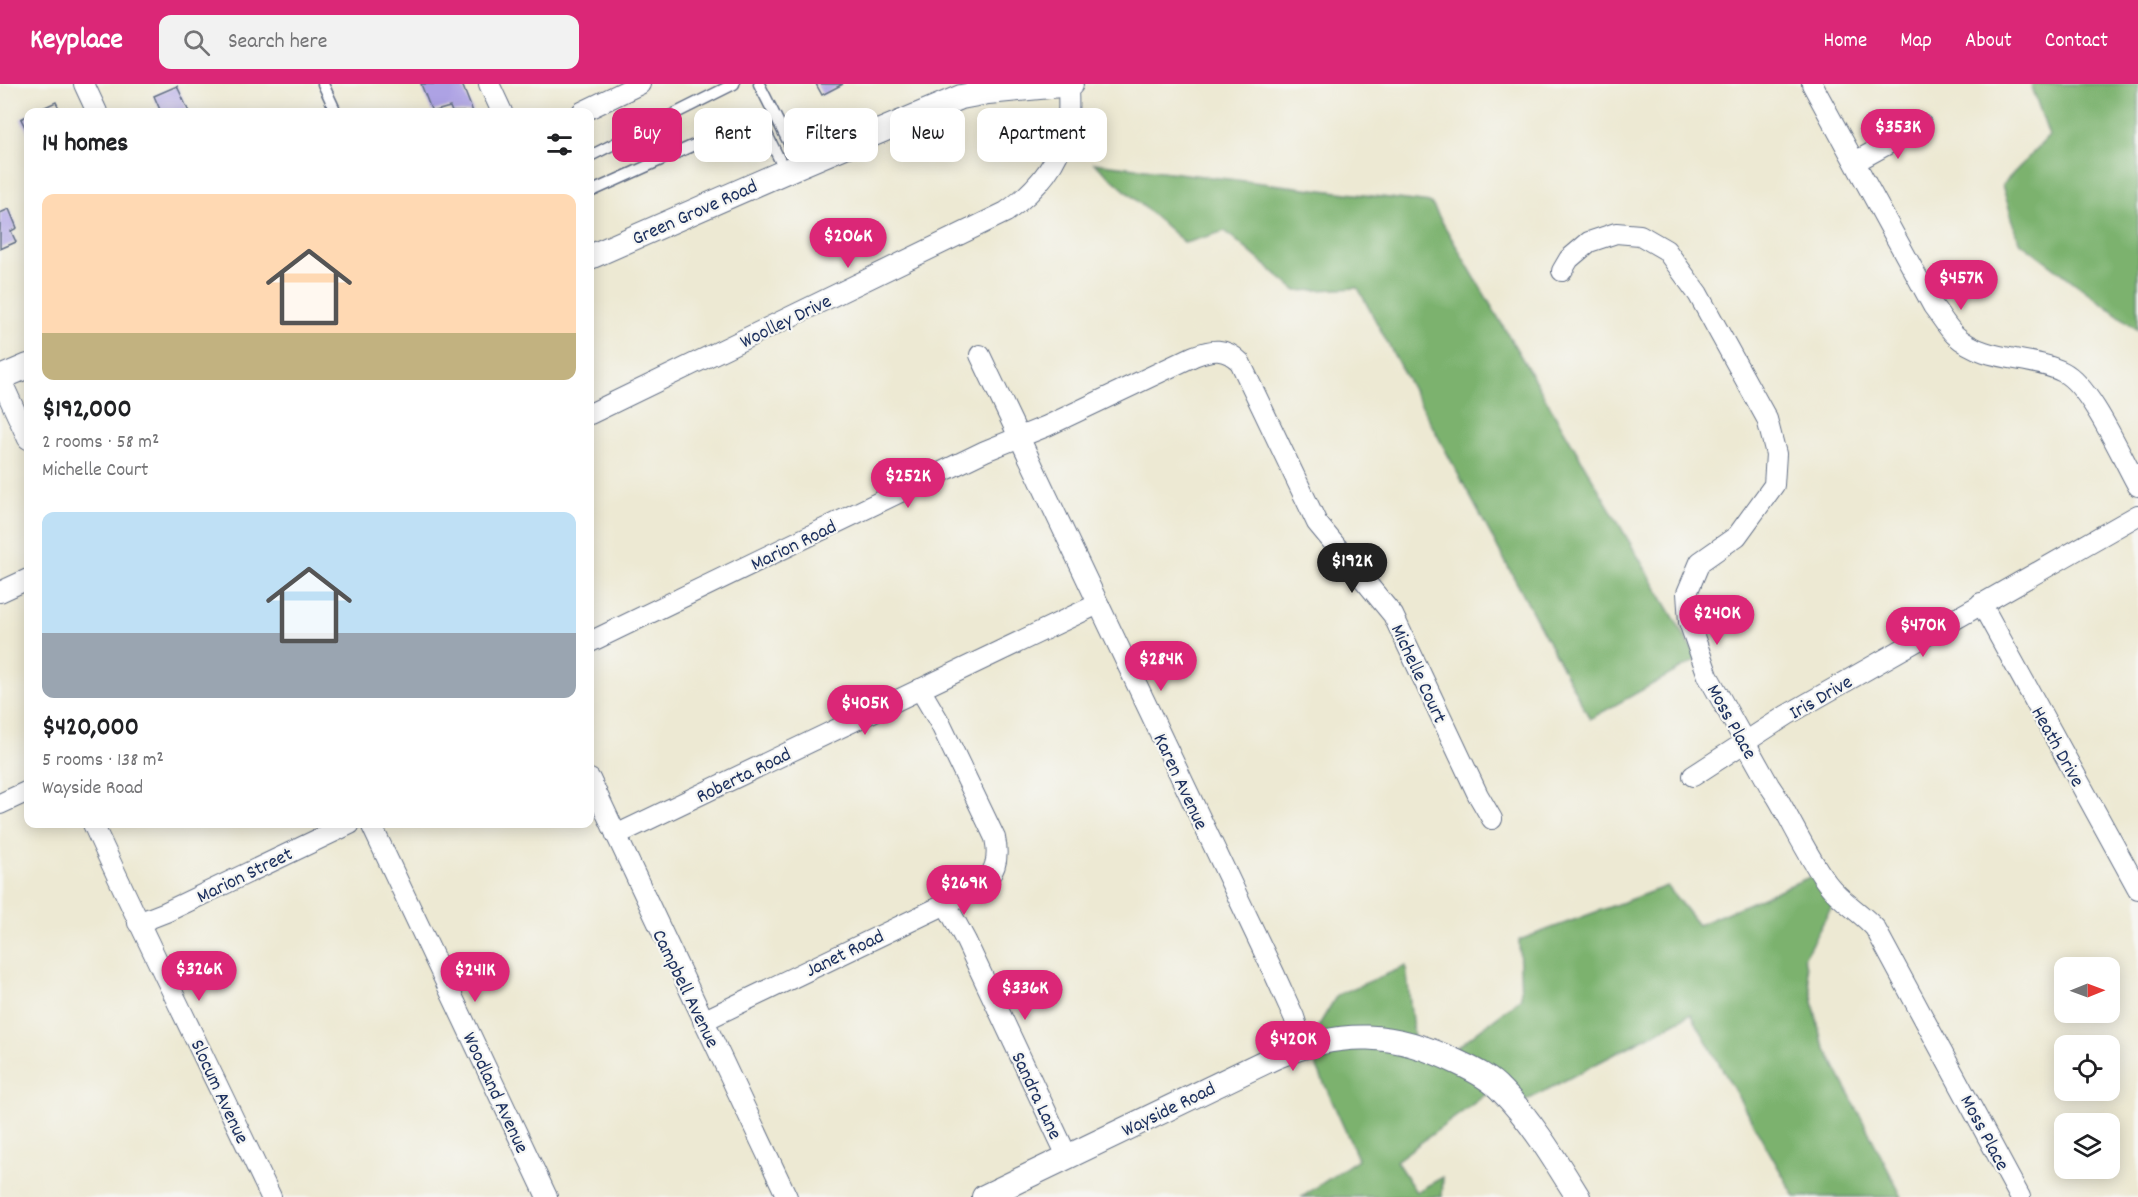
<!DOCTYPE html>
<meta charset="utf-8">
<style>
:root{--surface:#fff;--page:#f2f2f2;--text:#202124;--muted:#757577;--accent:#db2777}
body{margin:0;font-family:Dekko,sans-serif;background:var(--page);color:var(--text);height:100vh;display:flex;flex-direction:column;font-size:22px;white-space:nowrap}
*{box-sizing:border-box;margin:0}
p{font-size:20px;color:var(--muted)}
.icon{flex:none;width:33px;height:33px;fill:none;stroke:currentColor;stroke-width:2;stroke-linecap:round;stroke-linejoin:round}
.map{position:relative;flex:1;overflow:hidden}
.details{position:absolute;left:24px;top:24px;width:570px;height:720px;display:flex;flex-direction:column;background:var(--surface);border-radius:12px;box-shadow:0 3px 15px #0003}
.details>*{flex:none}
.top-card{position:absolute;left:612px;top:24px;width:570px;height:54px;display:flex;gap:12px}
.needle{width:39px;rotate:89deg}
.buttons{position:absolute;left:2054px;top:873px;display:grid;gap:12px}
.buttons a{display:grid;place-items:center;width:66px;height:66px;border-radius:12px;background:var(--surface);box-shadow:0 3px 15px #0003;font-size:30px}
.price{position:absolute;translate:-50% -51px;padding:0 14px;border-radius:21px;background:var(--accent);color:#fff;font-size:20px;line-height:39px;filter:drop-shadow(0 2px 3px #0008)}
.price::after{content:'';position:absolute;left:50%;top:36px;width:18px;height:14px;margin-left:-9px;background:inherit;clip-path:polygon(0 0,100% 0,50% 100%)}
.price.active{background:#222;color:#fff}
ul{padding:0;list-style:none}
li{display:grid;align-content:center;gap:12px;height:318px;padding:0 18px}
li span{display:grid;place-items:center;height:186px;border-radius:12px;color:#555}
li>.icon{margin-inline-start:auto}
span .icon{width:108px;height:108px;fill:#fffc;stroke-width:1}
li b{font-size:26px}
h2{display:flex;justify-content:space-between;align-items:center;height:72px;padding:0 18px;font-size:26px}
.pill{padding:0 21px;border-radius:12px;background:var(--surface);box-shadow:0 3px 15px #0003;font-size:21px;line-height:54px}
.pill.active{background:var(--accent);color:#fff}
header{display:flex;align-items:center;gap:36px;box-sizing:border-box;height:84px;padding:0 30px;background:var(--accent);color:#fff}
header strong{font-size:28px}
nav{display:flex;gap:33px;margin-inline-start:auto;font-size:21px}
.search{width:420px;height:54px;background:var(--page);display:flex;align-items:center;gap:15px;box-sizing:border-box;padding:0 21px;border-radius:12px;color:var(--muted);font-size:22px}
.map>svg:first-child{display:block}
</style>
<header>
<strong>Keyplace</strong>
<div class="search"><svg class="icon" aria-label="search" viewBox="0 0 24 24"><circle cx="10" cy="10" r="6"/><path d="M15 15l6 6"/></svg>Search here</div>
<nav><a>Home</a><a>Map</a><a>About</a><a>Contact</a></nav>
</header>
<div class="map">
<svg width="2138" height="1113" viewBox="0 0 2138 1113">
<rect width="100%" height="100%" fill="#f6f6f2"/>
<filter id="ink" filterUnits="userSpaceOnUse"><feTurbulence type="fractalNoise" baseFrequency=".0167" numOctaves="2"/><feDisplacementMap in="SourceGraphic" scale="12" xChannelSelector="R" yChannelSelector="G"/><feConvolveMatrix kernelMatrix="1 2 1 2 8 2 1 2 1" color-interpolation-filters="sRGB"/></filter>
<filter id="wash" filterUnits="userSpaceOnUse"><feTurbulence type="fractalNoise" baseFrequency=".008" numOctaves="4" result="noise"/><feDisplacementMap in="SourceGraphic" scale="24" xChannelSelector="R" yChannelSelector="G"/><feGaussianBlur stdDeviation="1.35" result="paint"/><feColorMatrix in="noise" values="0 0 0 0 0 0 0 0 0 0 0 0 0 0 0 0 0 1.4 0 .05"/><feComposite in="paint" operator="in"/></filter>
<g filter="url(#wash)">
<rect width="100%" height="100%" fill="#ede9d3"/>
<g fill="#7cb26e" stroke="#4c7066" stroke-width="1.5">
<polygon points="2031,0 2138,0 2138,246 2019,157 2002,101 2049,52"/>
<polygon points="1094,79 1431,119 1698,575 1590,635 1358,204 1296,207 1225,147 1185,159"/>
<polygon points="1819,789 1838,811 1804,874 1821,955 1902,1113 1795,1113 1691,930 1514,1023 1492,1006 1396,1077 1416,1108 1443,1093 1442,1113 1302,1113 1358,1075 1307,961 1337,911 1406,882 1415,964 1443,974 1521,914 1519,856 1667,802 1698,841"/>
</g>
<g id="blocks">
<g fill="#ada2e4">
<polygon points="421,0 462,0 473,28 452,28 450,23 432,28"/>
<polygon points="816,0 843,0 822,11"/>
<polygon points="177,2 189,28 161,28 154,12"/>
<polygon points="56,18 61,28 34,28"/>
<polygon points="28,31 28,49 21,35"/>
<polygon points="9,125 17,144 11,147 16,158 0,165 0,129"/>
</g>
</g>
</g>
<g filter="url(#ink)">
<use href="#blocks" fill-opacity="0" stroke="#647087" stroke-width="1.5"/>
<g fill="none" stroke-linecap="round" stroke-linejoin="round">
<g stroke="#647087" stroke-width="13">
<g id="service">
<polyline points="323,0 336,28"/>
<polyline points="759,0 800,81"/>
<polyline points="590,72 734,0"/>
<polyline points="590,108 745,38 758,40 765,46 785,87"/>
</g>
</g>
<g stroke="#647087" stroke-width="22">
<g id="minor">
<polyline points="84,0 97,28"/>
<polyline points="489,0 502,28"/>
<path d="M1812 0 1933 222C1940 231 1947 243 1955 251 1985 279 2029 271 2063 288 2091 302 2122 374 2138 402"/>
<polyline points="582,28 640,0"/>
<polyline points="1855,78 1922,41"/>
<path d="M1562 187 1569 175 1589 158 1616 149 1640 151 1666 166 1698 210 1767 335 1776 370 1774 401 1737 452 1700 478 1687 509 1689 538 1708 592 1769 701 1777 713C1793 740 1809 775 1827 799 1840 817 1861 828 1875 844L2020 1113"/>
<polyline points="980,271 1274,889 1294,933 1303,961"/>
<polyline points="0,294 28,355"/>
<path d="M590 330 1006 128C1034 108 1058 81 1066 47 1070 32 1068 15 1068 0"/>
<polyline points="0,508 28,495"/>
<polyline points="1981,519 2138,805"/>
<path d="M590 558 985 367 1047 342 1194 272C1212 265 1225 263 1240 278L1317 439 1393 531 1478 711 1492 735"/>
<polyline points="1693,692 1787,631 2138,431"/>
<polyline points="590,695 787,1113"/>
<polyline points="0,720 28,707"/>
<path d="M93 740C150 865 212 988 271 1113"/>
<polyline points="371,740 547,1113"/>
<polyline points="616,751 1098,520"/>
<polyline points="946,820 966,857 1067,1072"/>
<polyline points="138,839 166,828 350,740"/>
<path d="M703 937 946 820C977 803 1004 796 995 754L940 639 920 605"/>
</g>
</g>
<g stroke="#647087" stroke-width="26">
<g id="tertiary">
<polyline points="590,173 800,81 961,13 988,8 1071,0"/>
<polyline points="0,294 28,282"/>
<path d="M984 1113 1275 973C1342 945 1394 947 1459 979 1474 986 1490 994 1501 1006 1532 1037 1555 1076 1578 1113"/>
</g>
</g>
<use href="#service" stroke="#fff" stroke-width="10"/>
<use href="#minor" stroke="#fff" stroke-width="20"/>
<use href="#tertiary" stroke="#fff" stroke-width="24"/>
</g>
</g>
<g text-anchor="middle" stroke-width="4.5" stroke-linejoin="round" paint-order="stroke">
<g font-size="20" fill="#1b2f5e" stroke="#f6f6f2">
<text transform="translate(694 127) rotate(-24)" y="7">Green Grove Road</text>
<text transform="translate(785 236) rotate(-26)" y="7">Woolley Drive</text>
<text transform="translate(793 460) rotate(-26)" y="7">Marion Road</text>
<text transform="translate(1420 589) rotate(65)" y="7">Michelle Court</text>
<text transform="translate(1820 612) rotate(-30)" y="7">Iris Drive</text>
<text transform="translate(1733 637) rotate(61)" y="7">Moss Place</text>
<text transform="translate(2059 662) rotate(61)" y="7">Heath Drive</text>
<text transform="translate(743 690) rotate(-26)" y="7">Roberta Road</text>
<text transform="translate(1182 697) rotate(65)" y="7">Karen Avenue</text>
<text transform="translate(244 790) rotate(-26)" y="7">Marion Street</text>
<text transform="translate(844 868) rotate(-26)" y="7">Janet Road</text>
<text transform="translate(687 904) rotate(64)" y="7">Campbell Avenue</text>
<text transform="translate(221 1007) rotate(65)" y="7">Slocum Avenue</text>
<text transform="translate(497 1008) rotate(65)" y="7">Woodland Avenue</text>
<text transform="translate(1038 1011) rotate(65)" y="7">Sandra Lane</text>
<text transform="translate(1168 1024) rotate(-26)" y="7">Wayside Road</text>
<text transform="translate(1986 1048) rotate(62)" y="7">Moss Place</text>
</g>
</g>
</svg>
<div class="buttons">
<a><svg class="needle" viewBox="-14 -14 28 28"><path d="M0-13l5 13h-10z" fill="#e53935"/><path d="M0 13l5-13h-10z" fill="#757577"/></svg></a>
<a><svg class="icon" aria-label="locate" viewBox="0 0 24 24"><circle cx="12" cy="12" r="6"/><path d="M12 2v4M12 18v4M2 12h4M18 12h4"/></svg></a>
<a><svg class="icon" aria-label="layers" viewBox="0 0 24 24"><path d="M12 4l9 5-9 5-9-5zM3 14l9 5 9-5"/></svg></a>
</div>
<b class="price" style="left:1898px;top:76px">$353K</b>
<b class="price" style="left:848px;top:185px">$206K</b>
<b class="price" style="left:1961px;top:227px">$457K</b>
<b class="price" style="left:908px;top:425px">$252K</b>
<b class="price active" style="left:1352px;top:510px">$192K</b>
<b class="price" style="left:1717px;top:562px">$240K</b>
<b class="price" style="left:1923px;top:574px">$470K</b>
<b class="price" style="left:1161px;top:608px">$284K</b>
<b class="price" style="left:865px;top:652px">$405K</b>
<b class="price" style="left:964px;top:832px">$269K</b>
<b class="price" style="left:199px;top:918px">$326K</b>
<b class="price" style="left:475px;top:919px">$241K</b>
<b class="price" style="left:1025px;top:937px">$336K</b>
<b class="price" style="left:1293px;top:988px">$420K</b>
<div class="top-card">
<a class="pill active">Buy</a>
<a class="pill">Rent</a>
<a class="pill">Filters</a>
<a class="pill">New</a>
<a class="pill">Apartment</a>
</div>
<section class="details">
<h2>14 homes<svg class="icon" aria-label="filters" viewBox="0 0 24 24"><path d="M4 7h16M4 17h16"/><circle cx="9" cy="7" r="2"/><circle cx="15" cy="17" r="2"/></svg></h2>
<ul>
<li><span style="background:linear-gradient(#ffd9b3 75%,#c2b280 0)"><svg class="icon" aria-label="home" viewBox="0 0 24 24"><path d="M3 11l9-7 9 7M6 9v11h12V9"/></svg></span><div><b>$192,000</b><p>2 rooms · 58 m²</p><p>Michelle Court</p></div></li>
<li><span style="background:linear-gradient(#bfe0f5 65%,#9aa5b1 0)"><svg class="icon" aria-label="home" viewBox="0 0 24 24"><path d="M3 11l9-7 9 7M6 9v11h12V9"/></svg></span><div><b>$420,000</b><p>5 rooms · 138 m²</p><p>Wayside Road</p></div></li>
</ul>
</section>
</div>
